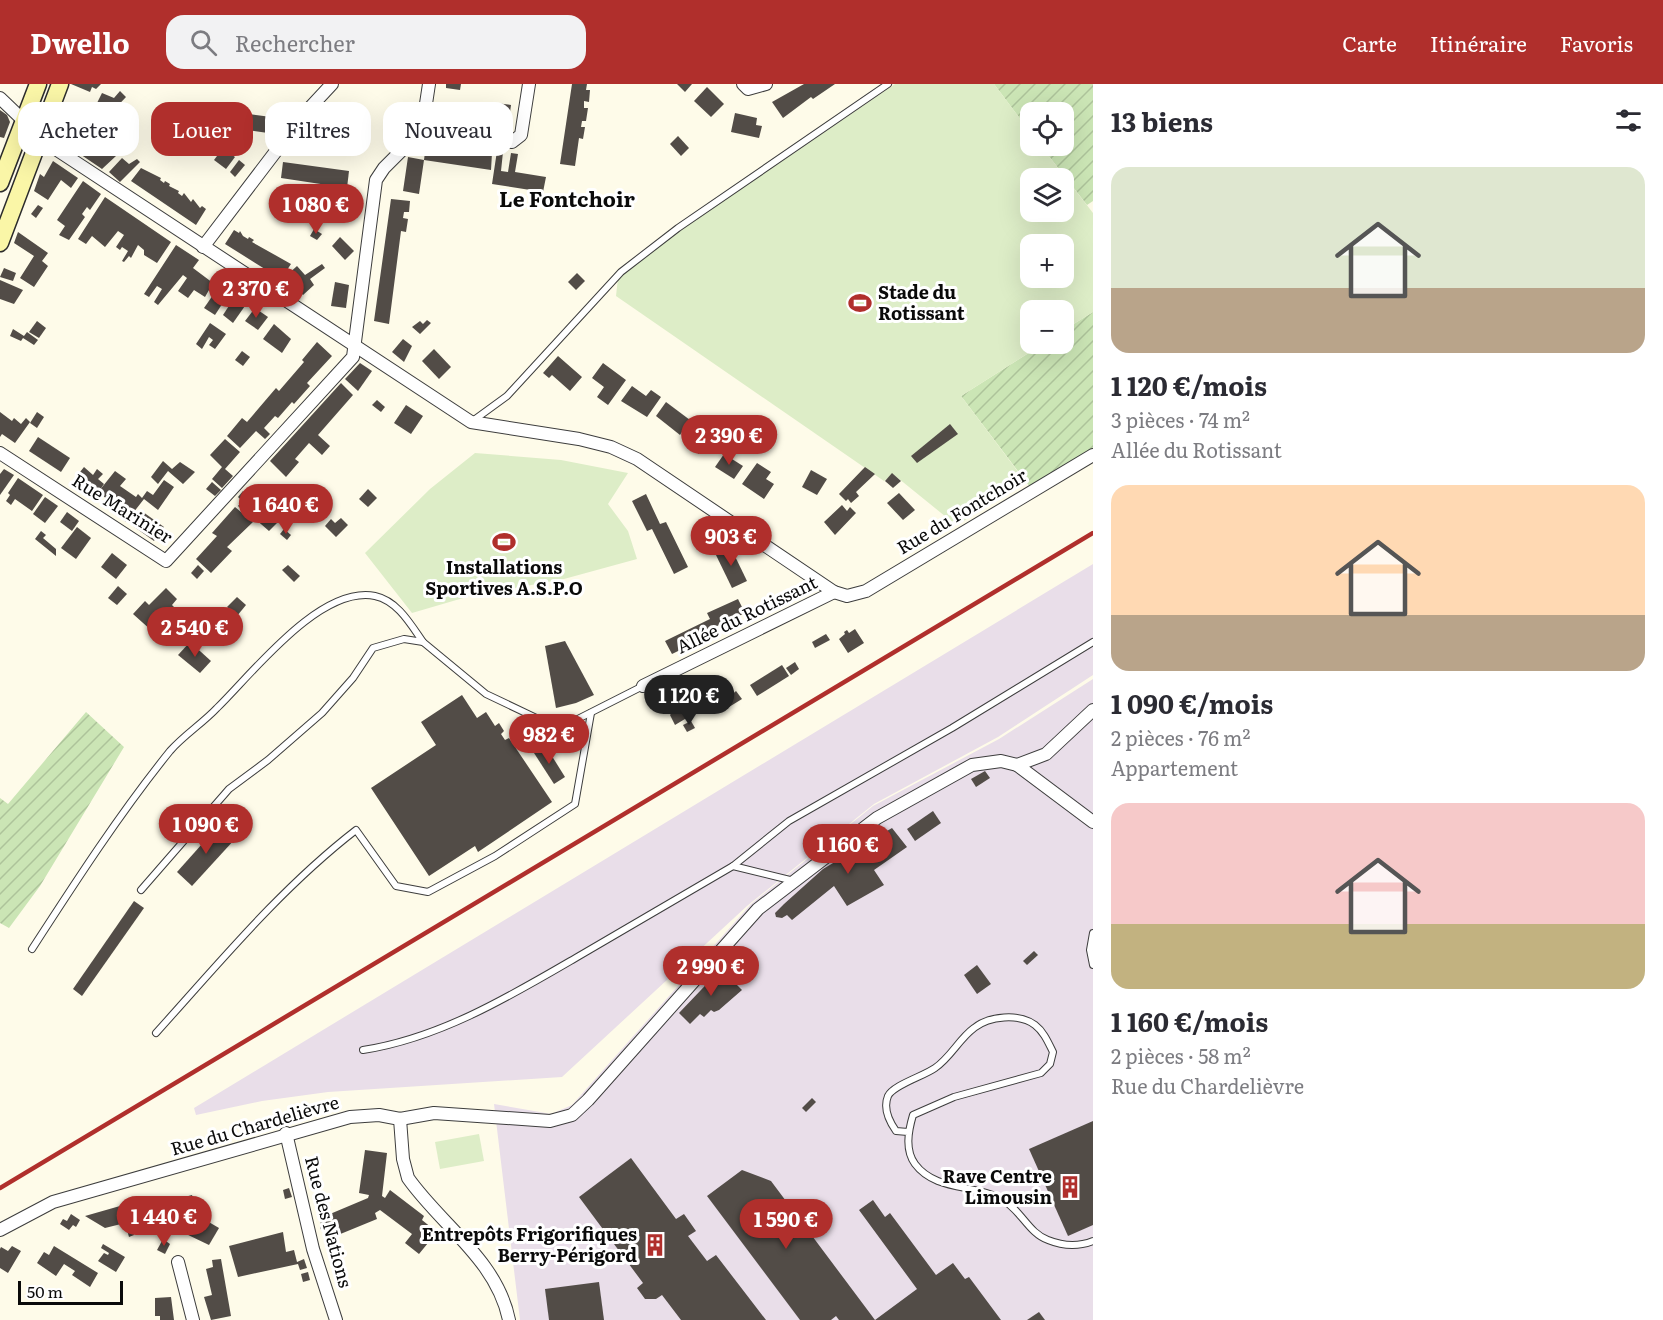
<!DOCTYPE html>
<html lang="fr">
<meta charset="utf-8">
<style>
:root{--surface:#fff;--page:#f2f2f3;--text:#2b2b33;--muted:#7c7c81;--accent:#b02f2c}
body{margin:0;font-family:Literata,serif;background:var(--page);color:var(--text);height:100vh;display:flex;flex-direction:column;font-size:22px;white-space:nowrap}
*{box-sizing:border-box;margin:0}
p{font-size:20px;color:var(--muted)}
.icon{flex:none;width:33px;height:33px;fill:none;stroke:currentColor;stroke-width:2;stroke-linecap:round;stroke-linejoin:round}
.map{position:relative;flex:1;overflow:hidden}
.sheet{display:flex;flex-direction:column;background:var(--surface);width:570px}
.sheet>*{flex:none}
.guide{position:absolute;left:18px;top:18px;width:570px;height:54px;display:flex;gap:12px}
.fabs{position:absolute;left:1020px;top:18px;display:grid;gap:12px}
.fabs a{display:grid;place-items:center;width:54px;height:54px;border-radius:12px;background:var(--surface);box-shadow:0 6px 24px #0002;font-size:30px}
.scale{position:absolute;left:18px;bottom:15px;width:105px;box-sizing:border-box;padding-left:6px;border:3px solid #0a0a0a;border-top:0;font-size:16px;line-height:21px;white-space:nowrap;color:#0a0a0a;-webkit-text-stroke:4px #fff;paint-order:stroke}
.price{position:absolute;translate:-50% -51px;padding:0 14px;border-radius:21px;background:var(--accent);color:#fff;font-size:20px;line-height:39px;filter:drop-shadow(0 2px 3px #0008)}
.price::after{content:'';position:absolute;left:50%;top:36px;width:18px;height:14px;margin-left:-9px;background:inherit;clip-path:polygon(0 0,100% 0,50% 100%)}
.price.selected{background:#222;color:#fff}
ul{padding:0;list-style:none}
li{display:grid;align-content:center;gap:12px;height:318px;padding:0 18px}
li span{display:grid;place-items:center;height:186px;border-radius:18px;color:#555}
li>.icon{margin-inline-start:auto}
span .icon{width:108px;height:108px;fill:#fffc;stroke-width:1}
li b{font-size:26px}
h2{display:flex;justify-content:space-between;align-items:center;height:72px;padding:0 18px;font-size:26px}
.pill{padding:0 21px;border-radius:18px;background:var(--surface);box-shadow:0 6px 24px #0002;font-size:21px;line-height:54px}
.pill.selected{background:var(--accent);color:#fff}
header{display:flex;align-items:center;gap:36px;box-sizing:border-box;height:84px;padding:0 30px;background:var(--accent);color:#fff}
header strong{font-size:28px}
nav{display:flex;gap:33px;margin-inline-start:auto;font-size:21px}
.search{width:420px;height:54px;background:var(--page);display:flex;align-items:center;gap:15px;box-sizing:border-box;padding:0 21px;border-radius:18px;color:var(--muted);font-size:22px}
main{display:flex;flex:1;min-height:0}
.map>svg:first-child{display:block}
</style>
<header>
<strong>Dwello</strong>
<div class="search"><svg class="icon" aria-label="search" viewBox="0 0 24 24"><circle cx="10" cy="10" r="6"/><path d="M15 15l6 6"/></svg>Rechercher</div>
<nav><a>Carte</a><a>Itinéraire</a><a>Favoris</a></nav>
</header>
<main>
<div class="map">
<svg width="1093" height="1236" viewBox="0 0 1093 1236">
<defs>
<pattern id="garden-furrows" width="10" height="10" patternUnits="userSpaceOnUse" patternTransform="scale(1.5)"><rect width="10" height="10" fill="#cbe5b5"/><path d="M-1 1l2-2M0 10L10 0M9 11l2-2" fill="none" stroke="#adc39a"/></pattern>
</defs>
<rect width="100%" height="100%" fill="#fefbe9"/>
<g fill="#e9dee9">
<polygon points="1093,480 1093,591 998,653 874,720 747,822 562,993 328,1008 262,1017 196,1031 194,1024"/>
<polygon points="1093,595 1093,1236 520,1236 494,1020 551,1030 572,1021 751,820 873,722 999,655"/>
</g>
<g fill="url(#garden-furrows)">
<polygon points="994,0 1093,0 1093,117 1087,121 1041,62 1064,62 1064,28 1030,28 1030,48"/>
<polygon points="1093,228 1093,365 1030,403 961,312 1043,260 1064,260 1064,246"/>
<polygon points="86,628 124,663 40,802 9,844 0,839 0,714 8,720"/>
</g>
<g fill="#ddedc7" fill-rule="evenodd">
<path d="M895 0H994L1030 48V62H1041L1093 129V228L1064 246V226H1030V260H1043L961 312 1025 397 959 440 951 437 893 390 884 397 616 212 618 194 662 159ZM1030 94H1064V128H1030ZM1030 160H1064V194H1030Z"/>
<polygon points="475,369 561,376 628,389 608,420 628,447 637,475 564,495 470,512 412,529 365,469 430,405"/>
<polygon points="479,1050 484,1077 440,1085 435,1058"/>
</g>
<g fill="#524c47">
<polygon points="71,0 101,0 96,5 92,3 90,8"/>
<polygon points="446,0 461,0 460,6 446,4"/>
<polygon points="572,0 587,0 586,6 590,6 589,18 584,17 584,24 588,24 586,37 582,37 581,43 585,43 583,55 579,54 575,82 560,80"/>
<polygon points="677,0 692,0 685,8"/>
<polygon points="804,0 835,0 813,15 811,13 783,34 772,18"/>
<polygon points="707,3 724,20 711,33 694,17"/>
<polygon points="120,7 126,13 108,32 103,26 85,45 81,42 91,31 102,9 114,14"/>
<polygon points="443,19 467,22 464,37 441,33"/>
<polygon points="496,19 511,21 508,43 493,41"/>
<polygon points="205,24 271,33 268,49 202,40"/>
<polygon points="0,26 7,31 10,38 4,54 0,53"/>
<polygon points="735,29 757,34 756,41 762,42 759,54 731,48"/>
<polygon points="61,34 81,49 85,45 116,72 102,85 68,62 58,55 57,47"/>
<polygon points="107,36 114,43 106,52 99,45"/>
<polygon points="204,49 215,58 206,70 195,61"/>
<polygon points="678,52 689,64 681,72 670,60"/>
<polygon points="426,60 492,69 491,86 424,76 419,110 403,107 408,73 424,76"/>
<polygon points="223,64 235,73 226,85 214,76"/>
<polygon points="497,67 503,68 501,87 508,88 511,69 518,70 515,88 546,93 543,108 492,100"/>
<polygon points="122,74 129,80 137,75 140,78 120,98 109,88"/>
<polygon points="239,76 245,81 235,93 230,88"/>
<polygon points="53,77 78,94 71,104 61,96 48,116 34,107 40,90 44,93"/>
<polygon points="283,78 349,87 347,104 281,94"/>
<polygon points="141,84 161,94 160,96 164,99 165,97 170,100 169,102 179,107 178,109 182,112 184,109 191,118 193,115 200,124 202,122 206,125 196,141 131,97"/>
<polygon points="83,97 101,110 90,126 87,123 82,130 85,133 69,156 59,151 65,142 57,136"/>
<polygon points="105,113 171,158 157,179 144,171 144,166 138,161 131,174 129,172 124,178 122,177 128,167 122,163 120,166 116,163 124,151 118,147 105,163 92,152 86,160 78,155"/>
<polygon points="284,113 297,115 295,130 281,128"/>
<polygon points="391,115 410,117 409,128 404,128 403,134 408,135 406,148 401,147 389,240 374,237"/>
<polygon points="310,117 324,119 322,134 308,132"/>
<polygon points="38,121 43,124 36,134 31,130"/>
<polygon points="341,121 348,122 346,137 339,136"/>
<polygon points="314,145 322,150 317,156 310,152"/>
<polygon points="234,146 239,149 240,147 243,152 248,155 249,153 254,156 252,158 291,180 281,195 225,160"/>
<polygon points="18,148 48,169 42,177 48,182 34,203 20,194 34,172 14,159"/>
<polygon points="340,153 354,167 345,176 332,162"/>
<polygon points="176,161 199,176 193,184 213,199 205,213 194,206 188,214 178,207 187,194 183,191 158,221 154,218 162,205 157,202 149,213 144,210"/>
<polygon points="322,180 325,184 310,195 314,201 303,211 285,193 297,182 305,191"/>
<polygon points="4,184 16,189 13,197 0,193"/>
<polygon points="577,189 585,197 576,206 568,198"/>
<polygon points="0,196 23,206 14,220 0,215"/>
<polygon points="335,198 349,201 346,224 331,222"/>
<polygon points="220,201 230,208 215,231 204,224"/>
<polygon points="236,211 247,219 233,239 223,231"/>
<polygon points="255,224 268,233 258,246 245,237"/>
<polygon points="427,236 431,239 420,250 412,243 420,237 423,240"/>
<polygon points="37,237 46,244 39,254 29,248"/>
<polygon points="210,239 226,250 215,265 209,261 213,256 209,253 202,265 196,260"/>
<polygon points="274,240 291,255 282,269 263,255"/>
<polygon points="13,245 24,252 27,248 38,256 34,261 23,254 21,257 10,252"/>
<polygon points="403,255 412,262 404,278 392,268"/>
<polygon points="317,258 332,272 307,299 310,302 294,320 292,318 278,334 275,332 264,344 270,350 265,355 256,347 240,364 227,352 242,334 247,338 276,304 279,307 304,278 302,276"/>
<polygon points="434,265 451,283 439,295 422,277"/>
<polygon points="242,267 250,273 243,282 235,276"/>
<polygon points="558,272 582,293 570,307 552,291 549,294 543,289"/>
<polygon points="360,279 372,287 358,307 345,295"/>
<polygon points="603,279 626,296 608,321 597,313 604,303 592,294"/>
<polygon points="341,299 353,311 318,351 330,362 322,371 309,359 295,375 299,378 286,393 270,377"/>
<polygon points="632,302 646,312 651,306 661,313 647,333 621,317"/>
<polygon points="377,316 385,323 381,328 372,321"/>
<polygon points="666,318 690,336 680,351 656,332"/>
<polygon points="406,321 423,332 411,350 394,339"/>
<polygon points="0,328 12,337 14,334 21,340 26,334 30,338 15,359 2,350 0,353"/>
<polygon points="37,328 44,333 37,344 30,339"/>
<polygon points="950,340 958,350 917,379 911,372"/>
<polygon points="694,345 709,356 699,370 684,360"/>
<polygon points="38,353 70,374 61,388 29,367"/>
<polygon points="225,355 240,368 225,385 233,392 222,404 212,395 222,383 210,371"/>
<polygon points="724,370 743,382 734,395 715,383"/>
<polygon points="163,377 172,385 180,378 195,388 183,400 168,387 158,400 151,393"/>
<polygon points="757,379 771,388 766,395 774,400 764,415 742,400"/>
<polygon points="84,383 93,391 97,385 103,390 98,395 104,400 99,407 115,387 126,395 120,402 136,413 138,410 142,414 147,407 153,411 164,396 174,403 158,426 144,415 126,438 121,434 125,428 103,412 99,409 94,415 72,398"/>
<polygon points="865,383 875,390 856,408 859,412 851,419 848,415 846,417 839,410"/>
<polygon points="4,385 14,391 0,411 0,390"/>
<polygon points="811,386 827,395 817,411 802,403"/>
<polygon points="892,389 901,397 893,404 885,397"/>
<polygon points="18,394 43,411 32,427 15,415 11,421 6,417 10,411 8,409"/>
<polygon points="212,398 221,406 215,412 206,405"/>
<polygon points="368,405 377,414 368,423 359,415"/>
<polygon points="243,407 277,439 269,447 253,433 256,430 251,425 247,430 238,422 242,417 238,413"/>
<polygon points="899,409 915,426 903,436 887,419"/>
<polygon points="646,410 660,440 666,438 688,483 674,490 652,445 647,447 632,417"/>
<polygon points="45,413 58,422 45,439 33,430"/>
<polygon points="842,421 847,427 850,423 856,429 835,451 824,438"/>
<polygon points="235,423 253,438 227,463 232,467 211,489 196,475 217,452 212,449"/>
<polygon points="67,428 79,437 72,447 60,438"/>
<polygon points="143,428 164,443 154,457 133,442"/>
<polygon points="341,434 348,441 336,453 325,442 331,435 335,439"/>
<polygon points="77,443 91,454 76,475 61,464"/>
<polygon points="284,445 291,451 287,456 280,450"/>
<polygon points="41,447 46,451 43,454 56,465 56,472 35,455"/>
<polygon points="730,462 747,497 732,504 715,469"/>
<polygon points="112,469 127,481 116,495 101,483"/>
<polygon points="198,481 204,487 197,495 191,489"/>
<polygon points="288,481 300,492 294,498 282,486"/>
<polygon points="118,502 127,510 117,521 108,514"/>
<polygon points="166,504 177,515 172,521 174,523 165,529 175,536 173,543 176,545 169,553 156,541 152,547 133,530 145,517 149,521"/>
<polygon points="237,513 246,521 237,532 227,523"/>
<polygon points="738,515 745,529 715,543 717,548 672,570 665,557 710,535 707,529"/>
<polygon points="855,545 864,559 848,569 839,555 845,550 844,548 847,546 849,549"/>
<polygon points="826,550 830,556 815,564 812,558"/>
<polygon points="565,557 594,611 576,619 556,624 545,562"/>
<polygon points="190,558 211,577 200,589 178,571"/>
<polygon points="795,578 799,585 791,591 786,584"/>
<polygon points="782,581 789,592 757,612 750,601"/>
<polygon points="717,603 723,612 675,641 670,631 674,626"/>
<polygon points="736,607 742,615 729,623 725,617"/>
<polygon points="462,611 477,634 486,628 495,642 499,639 504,647 501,650 505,656 509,654 552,718 478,768 475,762 429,792 371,704 436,661 421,638"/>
<polygon points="691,637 695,644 687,648 683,641"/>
<polygon points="545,661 565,693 554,700 534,669"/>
<polygon points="985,687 990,694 976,703 971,695"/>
<polygon points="933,727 941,739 915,757 907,745"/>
<polygon points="219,741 235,755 192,802 177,788"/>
<polygon points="892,744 907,763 874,786 884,801 847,822 834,802 792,836 787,831 782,834 776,833 775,829 784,820 823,785"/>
<polygon points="134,817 144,824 82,912 73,905"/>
<polygon points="1034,867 1038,871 1027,881 1023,877"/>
<polygon points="977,881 991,900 977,910 964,891"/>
<polygon points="721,885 742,906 719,926 714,928 711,926 704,933 700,930 690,940 679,929"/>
<polygon points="812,1014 816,1018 806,1028 802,1024"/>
<polygon points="1093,1037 1093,1141 1068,1152 1029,1065"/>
<polygon points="365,1066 387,1069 382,1112 385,1114 390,1106 424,1132 422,1136 437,1148 419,1170 405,1159 412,1150 380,1126 375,1129 377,1135 338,1151 334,1142 322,1147 320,1144 321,1136 333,1138 330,1130 368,1114 369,1111 359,1109"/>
<polygon points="631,1074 676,1135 684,1130 696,1147 688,1152 707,1177 716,1171 766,1236 681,1236 662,1211 656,1215 645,1215 637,1204 643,1199 579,1113"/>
<polygon points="742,1086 771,1097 875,1236 839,1236 836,1232 831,1236 800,1236 707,1112"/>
<polygon points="289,1104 292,1113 285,1115 283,1106"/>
<polygon points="192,1111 194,1117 183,1120 181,1114"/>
<polygon points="873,1116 885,1133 890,1129 936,1191 953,1179 965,1195 969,1193 1001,1236 875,1236 917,1205 859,1126"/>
<polygon points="120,1122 123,1135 161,1124 165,1140 133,1148 134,1151 129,1153 125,1139 105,1144 85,1132"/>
<polygon points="71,1130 80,1136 76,1143 73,1141 69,1146 60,1140 63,1135 67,1137"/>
<polygon points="195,1130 219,1144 209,1161 184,1149"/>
<polygon points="283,1148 286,1168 294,1166 297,1178 304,1175 307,1184 300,1186 298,1180 238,1193 229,1162"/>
<polygon points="163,1155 170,1160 165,1170 157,1166"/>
<polygon points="103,1160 125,1173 116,1188 98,1177 104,1169 108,1171 109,1169 101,1164"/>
<polygon points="12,1162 21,1167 8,1189 0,1184 0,1165 1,1163 8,1167"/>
<polygon points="54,1162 98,1189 90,1203 72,1191 75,1187 64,1180 56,1192 37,1179 44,1168 49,1171"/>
<polygon points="221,1175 231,1232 211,1236 204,1213 212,1211 206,1185 213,1183 212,1176"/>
<polygon points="308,1188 310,1196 303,1198 301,1190"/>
<polygon points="599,1198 604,1236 549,1236 545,1205"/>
<polygon points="171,1213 174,1236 160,1236 160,1232 155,1232 155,1214"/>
<polygon points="1039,1228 1045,1236 1027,1236"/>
</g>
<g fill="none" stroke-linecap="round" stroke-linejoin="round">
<g stroke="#3d3d3d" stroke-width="8">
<g id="service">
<polyline points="474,336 507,312 621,188 678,144 888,0"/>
<polyline points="733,782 789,737 952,644 1093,558"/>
<polyline points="141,806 229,705 268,676 322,629 353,594 373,564 404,555 423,558 486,610 549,640 568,640 643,602"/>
<polyline points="1093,849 1090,866 1093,881"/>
<path d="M32 865C76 797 120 729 170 667 184 651 203 639 217 624 252 590 320 501 375 512 398 517 411 541 423 558"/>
<path d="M156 949C220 878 281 804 356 746L396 802 428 808 495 772 575 720 591 629"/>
<path d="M363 966C441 954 512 911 579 872 630 842 682 812 733 782L794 797"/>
<path d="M908 1048 896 1047C889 1037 883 1024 888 1012 893 1001 924 992 935 984 951 973 959 955 974 944 989 932 1019 929 1035 941 1044 948 1048 958 1053 968L1050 980 1041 989 954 1013 913 1031C908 1048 905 1066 915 1080 935 1107 973 1100 1000 1114 1021 1125 1028 1149 1048 1156 1063 1162 1078 1163 1093 1157"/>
</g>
</g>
<g stroke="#3d3d3d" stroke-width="14">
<g id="minor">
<polyline points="743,0 748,5 766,0"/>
<polyline points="0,14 48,60 471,338 579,355 611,363 637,375 834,508 847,512 866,507 1093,371"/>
<polyline points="422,46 512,58 521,51 529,0"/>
<polyline points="203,163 305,29 332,0"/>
<polyline points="0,369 166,477 353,273 376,96 384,84 422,46 429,0"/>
<polyline points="643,602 834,508"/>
<polyline points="1017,681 1046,670 1093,626"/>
<path d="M400 1035 403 1075 408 1094C441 1141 497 1176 509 1236"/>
<polyline points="286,1049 313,1165 336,1236"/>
<polyline points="0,1146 53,1118 350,1033 379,1031 400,1035 434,1029 550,1037 572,1031 588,1016 758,825 877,734 972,681 1001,677 1017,681 1093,738"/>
<polyline points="178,1178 193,1236"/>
</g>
</g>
<g stroke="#2c2c2c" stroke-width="19">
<g id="secondary">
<polyline points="0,99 38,0"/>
<polyline points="0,159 60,0"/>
</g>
</g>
<use href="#service" stroke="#fff" stroke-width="6"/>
<use href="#minor" stroke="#fff" stroke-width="12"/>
<use href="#secondary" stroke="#faf6a7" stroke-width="16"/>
<polyline stroke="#b02f2c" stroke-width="4.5" points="0,1104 1093,449"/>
</g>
<defs>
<g id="stadium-bare" transform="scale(1.8)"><path d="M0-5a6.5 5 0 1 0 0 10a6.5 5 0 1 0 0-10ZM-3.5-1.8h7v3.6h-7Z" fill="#b02f2c" stroke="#fff" stroke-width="2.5" paint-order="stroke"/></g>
<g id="building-bare" transform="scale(1.8)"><path d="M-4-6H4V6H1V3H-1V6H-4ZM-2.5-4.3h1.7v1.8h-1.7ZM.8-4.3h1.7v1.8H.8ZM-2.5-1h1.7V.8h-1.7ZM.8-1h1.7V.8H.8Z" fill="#b02f2c" stroke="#fff" stroke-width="2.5" paint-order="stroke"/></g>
</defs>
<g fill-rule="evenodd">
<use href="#stadium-bare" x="860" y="219"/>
<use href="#stadium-bare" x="504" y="458"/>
<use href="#building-bare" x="1070" y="1103"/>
<use href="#building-bare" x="655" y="1161"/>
</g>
<g text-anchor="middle" stroke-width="6" stroke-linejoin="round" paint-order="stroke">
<g font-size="18" font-weight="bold" fill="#0a0a0a" stroke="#fff" text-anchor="end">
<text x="878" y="215" text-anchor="start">Stade du<tspan x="878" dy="21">Rotissant</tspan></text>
<text x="504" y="490" text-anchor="middle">Installations<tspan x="504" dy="21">Sportives A.S.P.O</tspan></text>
<text x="1052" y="1099">Rave Centre<tspan x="1052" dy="21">Limousin</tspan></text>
<text x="637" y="1157">Entrepôts Frigorifiques<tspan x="637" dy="21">Berry-Périgord</tspan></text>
</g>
<g font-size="18" fill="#0a0a0a" stroke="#fff">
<text transform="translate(122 425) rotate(32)" y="6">Rue Marinier</text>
<text transform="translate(962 428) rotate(-31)" y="6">Rue du Fontchoir</text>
<text transform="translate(747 531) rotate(-26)" y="6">Allée du Rotissant</text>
<text transform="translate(255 1042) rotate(-16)" y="6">Rue du Chardelièvre</text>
<text transform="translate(328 1138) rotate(75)" y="6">Rue des Nations</text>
</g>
<g font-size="21" font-weight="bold" fill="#0a0a0a" stroke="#fff">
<text x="567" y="123">Le Fontchoir</text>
</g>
</g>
</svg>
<div class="fabs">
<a><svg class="icon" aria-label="locate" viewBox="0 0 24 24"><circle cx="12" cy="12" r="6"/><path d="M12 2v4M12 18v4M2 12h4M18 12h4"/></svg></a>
<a><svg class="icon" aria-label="layers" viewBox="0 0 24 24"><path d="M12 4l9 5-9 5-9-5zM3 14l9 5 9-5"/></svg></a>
<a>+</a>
<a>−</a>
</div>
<div class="scale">50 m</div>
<b class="price" style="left:316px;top:151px">1 080 €</b>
<b class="price" style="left:256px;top:235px">2 370 €</b>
<b class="price" style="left:729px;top:382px">2 390 €</b>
<b class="price" style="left:286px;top:451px">1 640 €</b>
<b class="price" style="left:731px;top:483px">903 €</b>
<b class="price" style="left:195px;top:574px">2 540 €</b>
<b class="price selected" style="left:689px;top:642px">1 120 €</b>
<b class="price" style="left:549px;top:681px">982 €</b>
<b class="price" style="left:206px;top:771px">1 090 €</b>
<b class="price" style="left:848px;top:791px">1 160 €</b>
<b class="price" style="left:711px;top:913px">2 990 €</b>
<b class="price" style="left:164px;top:1163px">1 440 €</b>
<b class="price" style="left:786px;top:1166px">1 590 €</b>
<div class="guide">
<a class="pill">Acheter</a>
<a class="pill selected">Louer</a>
<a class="pill">Filtres</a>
<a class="pill">Nouveau</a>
</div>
</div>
<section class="sheet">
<h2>13 biens<svg class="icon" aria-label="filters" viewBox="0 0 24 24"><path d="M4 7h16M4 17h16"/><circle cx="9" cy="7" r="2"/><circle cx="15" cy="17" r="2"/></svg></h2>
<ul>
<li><span style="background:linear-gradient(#dfe7d0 65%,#b9a48a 0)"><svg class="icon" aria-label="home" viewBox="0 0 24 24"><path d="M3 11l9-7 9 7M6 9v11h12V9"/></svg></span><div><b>1 120 €/mois</b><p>3 pièces · 74 m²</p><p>Allée du Rotissant</p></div></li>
<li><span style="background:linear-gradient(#ffd9b3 70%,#b9a48a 0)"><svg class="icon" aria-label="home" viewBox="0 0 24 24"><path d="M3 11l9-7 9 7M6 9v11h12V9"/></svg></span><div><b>1 090 €/mois</b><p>2 pièces · 76 m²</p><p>Appartement</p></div></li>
<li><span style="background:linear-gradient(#f6c9c9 65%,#c2b280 0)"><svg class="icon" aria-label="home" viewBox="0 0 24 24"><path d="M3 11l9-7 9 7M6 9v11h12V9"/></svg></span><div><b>1 160 €/mois</b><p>2 pièces · 58 m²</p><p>Rue du Chardelièvre</p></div></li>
</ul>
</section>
</main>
